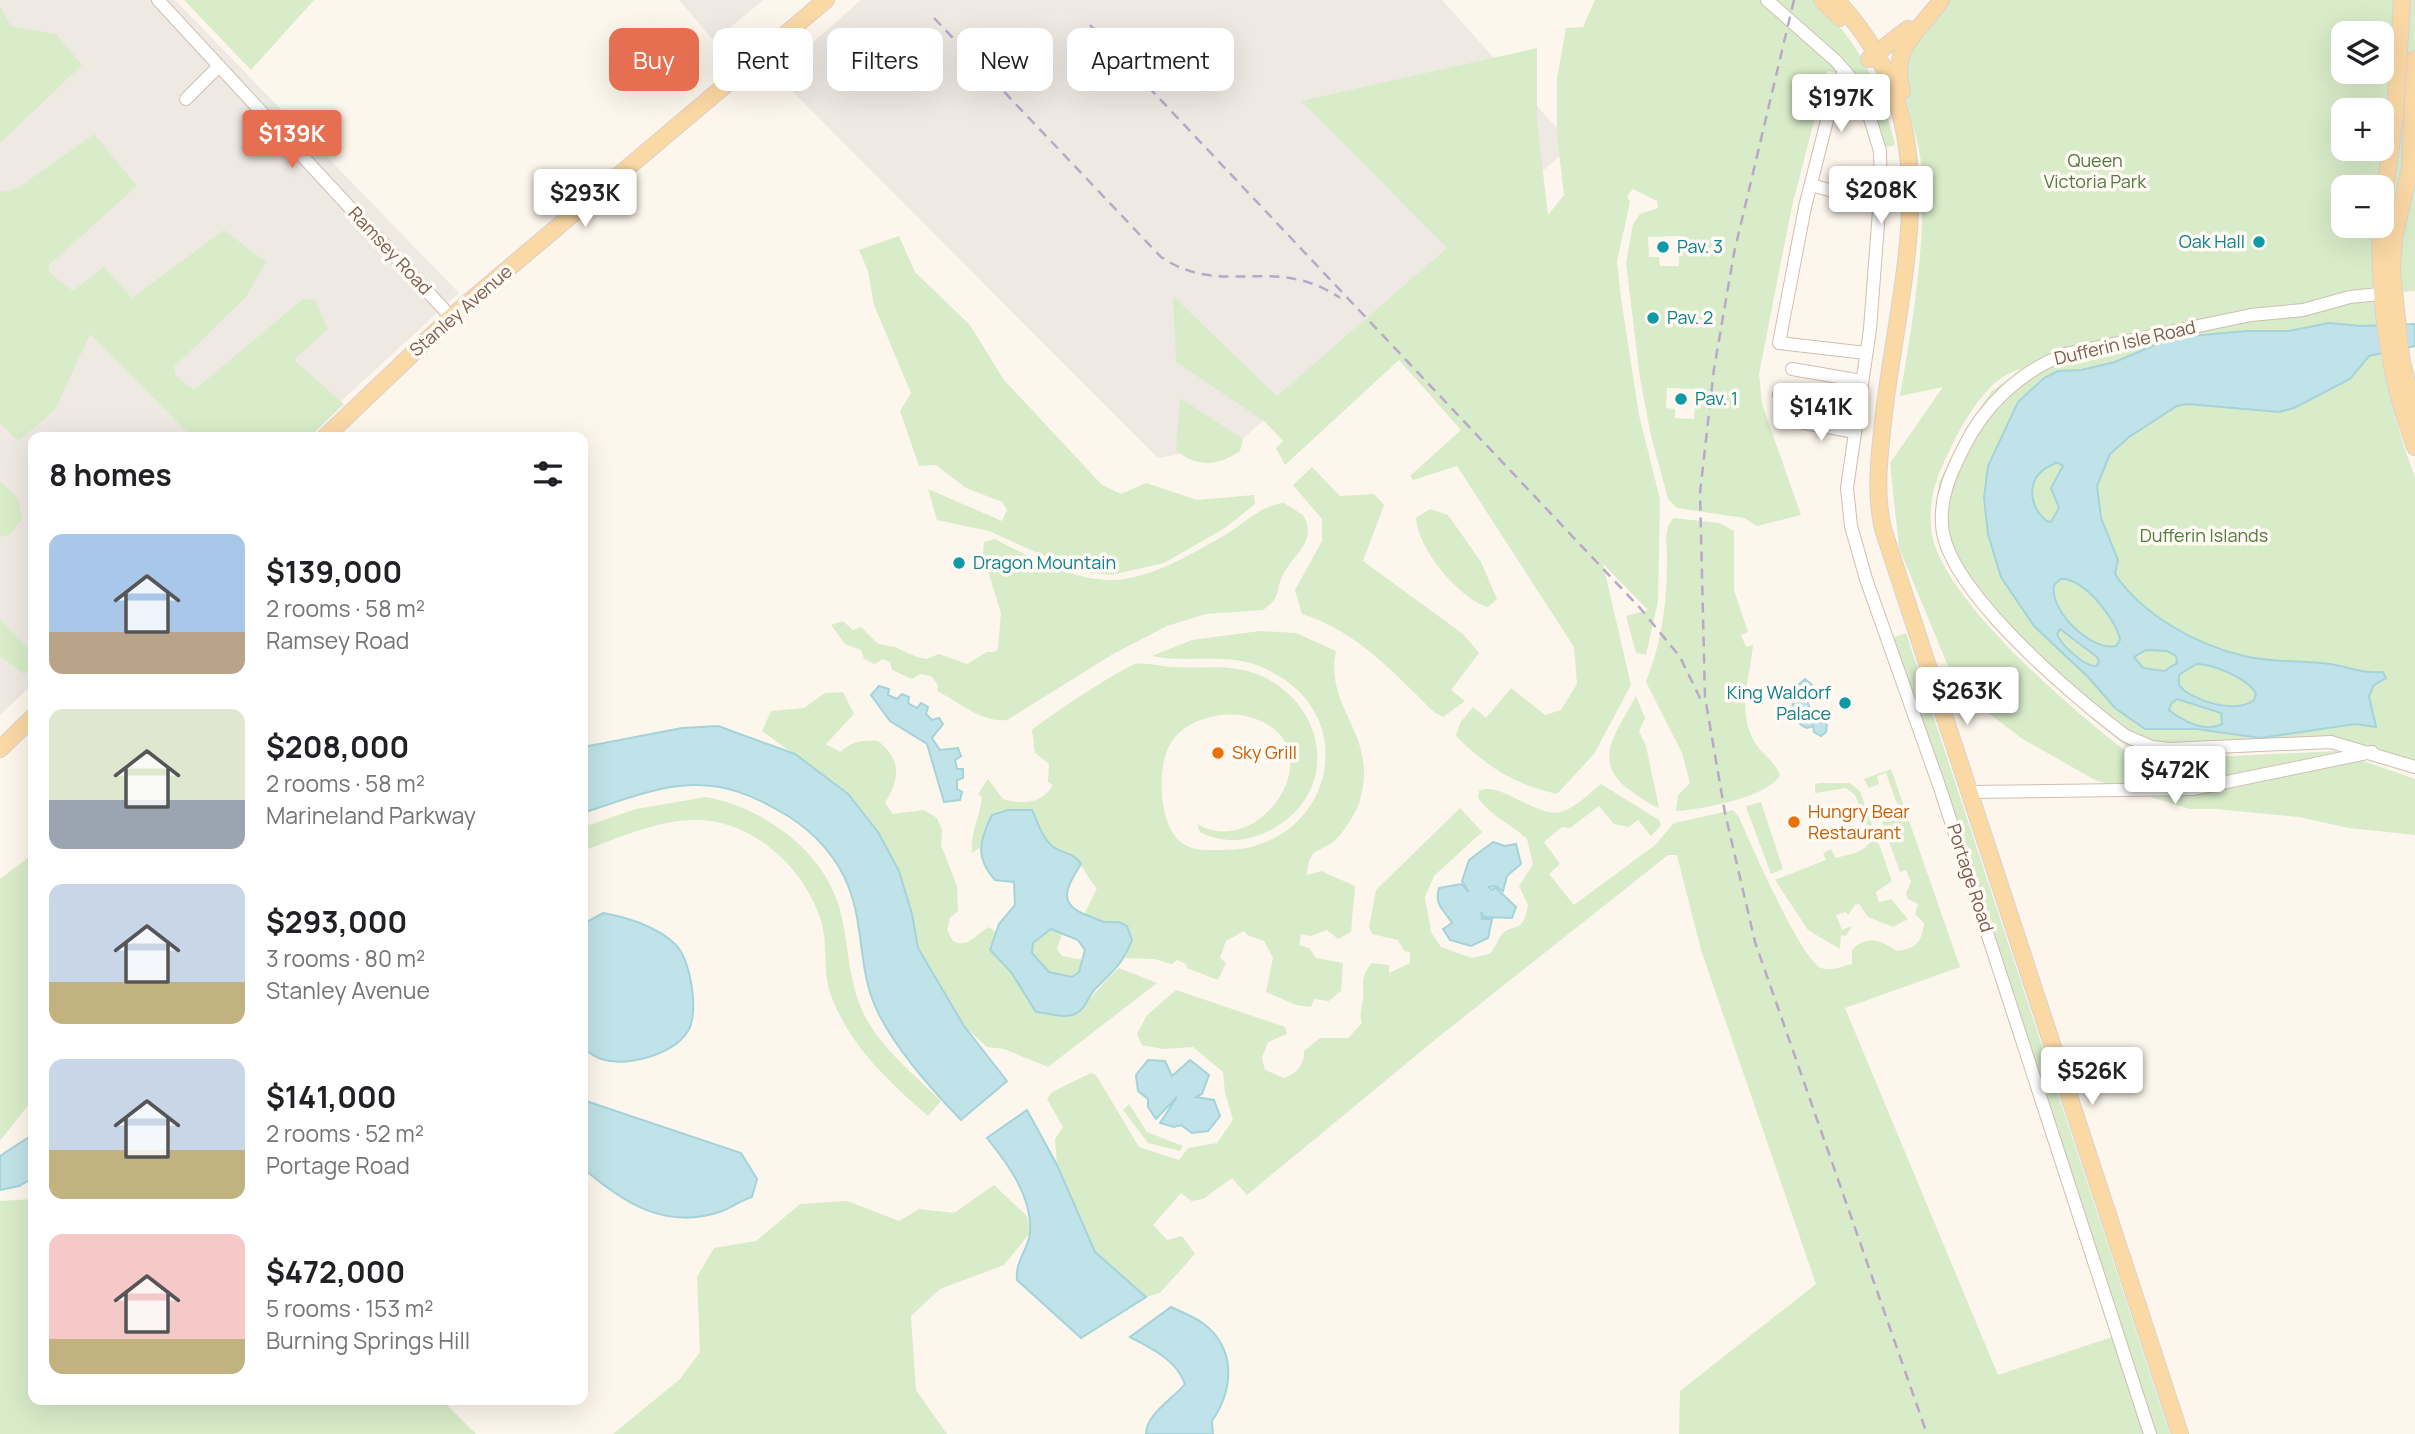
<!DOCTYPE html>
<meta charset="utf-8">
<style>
:root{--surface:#fff;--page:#f6f6f6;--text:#202124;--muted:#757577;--accent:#e76f51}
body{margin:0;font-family:Manrope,sans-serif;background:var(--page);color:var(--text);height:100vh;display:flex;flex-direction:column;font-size:26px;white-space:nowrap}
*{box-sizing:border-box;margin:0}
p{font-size:23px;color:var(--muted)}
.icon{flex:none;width:38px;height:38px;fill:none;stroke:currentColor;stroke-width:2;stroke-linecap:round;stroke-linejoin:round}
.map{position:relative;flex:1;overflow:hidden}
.panel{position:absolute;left:28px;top:432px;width:560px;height:973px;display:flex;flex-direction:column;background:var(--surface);border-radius:14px;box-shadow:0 7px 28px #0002}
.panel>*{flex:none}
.top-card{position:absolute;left:609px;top:28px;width:665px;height:63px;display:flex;gap:14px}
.buttons{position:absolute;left:2331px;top:21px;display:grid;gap:14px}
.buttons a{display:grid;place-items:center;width:63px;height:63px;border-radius:14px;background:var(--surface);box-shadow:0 7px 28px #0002;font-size:35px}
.price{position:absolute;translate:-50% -60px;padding:0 16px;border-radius:7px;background:#fff;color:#222;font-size:23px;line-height:46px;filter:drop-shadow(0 2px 4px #0008)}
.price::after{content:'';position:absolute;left:50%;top:42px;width:21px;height:16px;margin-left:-10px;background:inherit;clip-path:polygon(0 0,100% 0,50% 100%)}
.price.selected{background:var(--accent);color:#fff}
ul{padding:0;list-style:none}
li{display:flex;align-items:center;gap:21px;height:175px;padding:0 21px}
li span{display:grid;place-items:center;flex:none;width:196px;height:140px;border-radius:14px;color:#555}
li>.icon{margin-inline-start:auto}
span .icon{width:84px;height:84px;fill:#fffc;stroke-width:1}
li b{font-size:30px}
h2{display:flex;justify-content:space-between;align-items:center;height:84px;padding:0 21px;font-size:30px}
.pill{padding:0 24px;border-radius:14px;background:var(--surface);box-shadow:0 7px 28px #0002;font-size:24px;line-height:63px}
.pill.selected{background:var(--accent);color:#fff}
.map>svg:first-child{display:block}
</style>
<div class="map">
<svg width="2415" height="1434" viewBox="0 0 2415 1434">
<rect width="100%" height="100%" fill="#fdf6ec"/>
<g fill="#efe9e4">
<polygon points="0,0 175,0 459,293 302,437 33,438 33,684 0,715"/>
<polygon points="679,0 763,0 714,41"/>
<polygon points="861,0 1442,0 1572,145 1238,443 1158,458 776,75"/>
</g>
<g fill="#d8ecc9" fill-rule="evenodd">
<polygon points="184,0 314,0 251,70"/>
<path d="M1595 0H1815C1858 41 1882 88 1895 145L1880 149 1853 75 1827 71 1792 206 1759 374 1762 404 1801 515 1757 526 1744 518 1677 508 1668 499 1651 436 1640 378 1626 263 1633 224 1640 214 1658 208 1657 201 1633 189 1627 196 1630 202 1617 261 1620 291 1639 415 1660 499 1658 601 1646 655 1636 653 1626 616 1648 610 1603 564 1631 685 1594 754 1557 794C1515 785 1486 766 1456 736L1460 723 1473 707 1486 718 1511 688 1545 715 1561 710 1577 684 1574 647 1457 466 1413 480 1410 476 1461 430 1399 360 1285 465 1276 448 1283 441 1264 421 1176 362 1173 296 1277 396 1447 248 1301 101 1537 48V121L1548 215 1564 195 1557 135V79L1566 28 1583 27ZM1678 236 1679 266H1660L1659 257H1649L1648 237ZM1667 388 1696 389 1694 419 1675 418V409L1666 408Z"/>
<path d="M1944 0H2415V291L2375 294C2381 361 2391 414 2415 477V774L2334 746 2154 757 2129 748 2098 724 1992 626 1941 550 1935 521 1939 482 1968 425 1991 392 2021 369C1992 375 1969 413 1956 437 1941 468 1928 491 1931 528 1937 596 2071 708 2124 750L2151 760 2335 751 2415 779V835L2349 828 2299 817 2216 809H2190L2095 780 2021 738 1977 704C1969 674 1969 690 1951 673L1899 548 1890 463 1943 387 1900 396C1913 322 1927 237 1921 162 1919 138 1897 80 1902 62 1905 50 1935 13 1944 0ZM2343 33H2382V72H2343ZM2343 110H2382V149H2343ZM2343 187H2382V226H2343Z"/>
<polygon points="0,6 11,26 56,34 82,65 0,143"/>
<polygon points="94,134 137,186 48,266 51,274 73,291 104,267 132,298 224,230 266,262 246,297 174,367 176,376 194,390 303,299 315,300 328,329 294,360 344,404 310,437 192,437 90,334 55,410 18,441 0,423 0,190 4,192 18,188"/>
<polygon points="899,236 915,272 970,325 1004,380 1102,485 1121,494 1146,483 1197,500 1254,495 1255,504 1225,528 1164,563 1111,575 1078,571 989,531 937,520 928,489 1002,521 1007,510 1002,502 966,488 936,465 919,466 900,411 911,393 874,305 868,271 859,250"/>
<path d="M1180 398 1243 439 1240 451C1219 466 1196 468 1176 450Z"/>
<path d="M1312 467 1340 496 1374 494 1384 505 1363 561 1463 634 1479 653 1451 690 1465 701 1443 717 1434 712C1394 673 1357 631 1302 614L1295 590 1322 541V519L1293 485Z"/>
<polygon points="0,481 18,498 22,519 9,535 0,537"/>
<path d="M1284 503 1303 515C1318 540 1295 553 1284 573 1274 591 1283 596 1263 610L1206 614 1167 626 1113 654 1007 720C982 723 961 703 937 691L938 685 931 676 920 674 912 679 892 670 890 662 883 659 875 664 864 659 861 650 845 644 831 625 843 621 853 630 861 627 878 644 895 647 917 657 926 659 939 654 967 664 987 652H995L998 648 1001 613 983 555 984 542 995 539C1101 595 1125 594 1228 533 1246 522 1262 505 1284 503Z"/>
<path d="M1430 509 1448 515 1481 562 1497 599 1488 607C1459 599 1418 549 1416 518Z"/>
<path d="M1674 518 1719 523 1734 531V590L1748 632 1741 635 1746 647 1753 645C1750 677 1737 711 1754 741 1761 754 1776 762 1780 775 1770 797 1698 810 1676 811L1678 795 1690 783 1682 753 1646 682C1662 641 1667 603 1667 559 1667 546 1663 527 1674 518Z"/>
<polygon points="0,619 33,654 33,668 24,674 0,656"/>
<path d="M1260 631 1296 633 1336 651C1324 710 1379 733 1360 800 1358 810 1343 834 1334 841 1318 854 1309 846 1307 875L1321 871 1355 886 1351 932 1338 939 1327 930 1311 936 1301 934 1299 945 1309 948 1316 958 1343 963 1341 991 1329 1001 1314 999 1311 1007 1296 1005 1266 992 1273 958 1264 941 1247 935 1244 931 1226 941 1220 958 1226 963 1218 980 1187 968 1186 964 1177 960 1172 964 1154 959 1125 958 1132 940 1116 920 1103 922 1084 915 1097 888C1088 880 1086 870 1078 862 1071 854 1063 853 1054 848 1043 841 1036 822 1032 810H1009L984 830 981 847 972 853C970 832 980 817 982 797L978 794 988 779 1003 799C1023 805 1042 804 1053 785L1048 782 1049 764 1035 753 1032 730C1046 718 1120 669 1135 664 1146 662 1162 667 1172 667 1205 669 1236 662 1266 678 1329 711 1338 794 1271 830 1246 842 1225 844 1200 832L1197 824C1260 862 1338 746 1253 718 1224 708 1178 720 1167 751 1157 777 1159 835 1189 847 1199 851 1211 850 1221 850 1330 852 1368 716 1266 669 1229 651 1190 664 1152 656L1192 640Z"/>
<polygon points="1906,633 2170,1434 2157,1434 1931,745 1892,638"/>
<path d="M843 692 854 714 826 744 840 752C852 741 862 740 878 741 902 760 900 778 885 803L893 814 924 810 937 818 942 830 941 845 957 886 958 911 950 918 947 930 953 941C969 949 975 934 989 927L998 934 1001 964 1011 972 1036 1012C1044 1013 1056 1017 1064 1016 1083 1014 1102 981 1119 968L1157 983 1048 1067 1004 1049 987 1047 964 1026 918 948 912 914 899 871 878 832 848 794 762 731 771 711 804 708 825 693Z"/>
<path d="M1636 696 1645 718 1639 731 1646 746 1659 808C1648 804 1640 797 1631 791 1589 762 1618 731 1636 696Z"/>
<path d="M1891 769 1960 967 1845 1008 1998 1375 2112 1337 2145 1434H1679L1680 1391 1816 1284 1701 950 1677 855H1668L1436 1039 1247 1195 1232 1178 1203 1199 1191 1201 1181 1193 1153 1225 1167 1240 1182 1236 1195 1254 1160 1293 1146 1297 1095 1252 1057 1165 1055 1139 1063 1127 1047 1099 1052 1092 1091 1073 1096 1075 1139 1147 1179 1160 1188 1148 1217 1143 1233 1120 1225 1092 1223 1072 1193 1047 1163 1049 1142 1045 1137 1034 1147 1015 1176 990 1285 1027 1287 1034 1268 1042 1262 1058 1265 1070 1284 1078C1297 1073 1304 1066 1304 1051L1320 1038H1348L1362 1023C1359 1013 1362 1010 1363 1000 1364 984 1360 977 1372 963L1389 965V973L1410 963V952L1404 951 1398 940 1372 934 1369 927 1376 890 1460 808 1482 832 1434 876 1425 897 1431 932 1441 947 1472 958 1489 954C1496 948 1497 940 1502 934 1514 922 1523 935 1528 905L1519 886 1533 864 1527 839C1511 824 1492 817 1478 798L1479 791C1499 780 1536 818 1561 812 1575 808 1590 793 1601 784L1659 820 1661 825 1651 836 1638 820 1629 827 1614 824 1599 806 1570 828 1562 827 1544 842 1560 864 1549 874 1574 905 1655 845 1674 823 1733 810 1739 817C1750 843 1801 959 1821 968 1831 972 1843 966 1852 964V950C1866 935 1882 940 1896 951 1916 949 1922 942 1924 923L1915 914 1918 904 1908 899 1906 893 1911 882 1906 870 1900 872 1882 822 1899 809 1886 773 1877 776 1879 784 1869 788 1864 779Z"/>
<path d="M1818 783H1850L1860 791 1892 881 1876 892 1879 902 1891 899 1908 919 1893 927 1868 917 1859 904 1855 905 1848 915 1846 912 1836 915 1842 930 1852 926 1846 936 1841 935 1840 949 1808 930 1775 880 1826 860 1823 853 1831 849 1836 858C1850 854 1868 852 1872 837L1855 795 1846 788 1815 793V785Z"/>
<path d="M706 797C766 808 830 855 842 918 849 951 849 982 863 1012 880 1048 914 1074 941 1101L928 1116C889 1082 851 1047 832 998 822 974 828 948 822 924 807 870 753 819 695 820 657 820 618 838 583 851V827L636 809Z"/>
<polygon points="1761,802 1783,869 1771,874 1747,810 1747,806"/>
<polygon points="33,854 33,1099 0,1141 0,879"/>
<polygon points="1051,929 1062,934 1057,949 1062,956 1084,960 1079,972 1072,977 1049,972 1032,953 1033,943"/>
<polygon points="1129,1104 1147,1132 1183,1146 1180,1151 1148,1143 1123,1110"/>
<polygon points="994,1185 1027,1216 1030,1233 1004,1265 940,1289 911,1316 916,1390 947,1434 613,1434 680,1379 700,1352 697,1277 714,1248 756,1241 800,1204 847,1201 899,1221 919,1209 954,1213"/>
<polygon points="33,1199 33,1400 442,1400 476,1434 0,1434 0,1201"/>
</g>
<g fill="#bfe3e8" stroke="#a5d3da" stroke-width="2" fill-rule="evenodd">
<path d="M2329 323 2360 326 2415 324V346L2369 356 2350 379 2294 408 2279 412 2187 404 2177 406 2129 437 2110 454 2097 486 2101 518 2118 560 2115 574C2142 615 2197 645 2244 656 2272 663 2302 660 2330 664 2350 667 2362 674 2383 672L2386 678 2374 685 2369 696 2376 727 2355 724 2260 738 2197 729H2145L2115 708 2088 677 2034 626 2001 577 1988 534 1984 498 1988 466 2018 402 2044 378 2058 371 2081 370 2115 362 2171 338 2246 331H2289ZM2056 462 2063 466 2051 488 2059 508 2051 522 2047 521C2031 509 2026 485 2042 471 2047 466 2051 467 2056 462ZM2061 579C2083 577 2117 620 2120 640L2116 646C2092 652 2049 611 2054 585ZM2060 629 2097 657 2099 662 2096 666C2085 667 2061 645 2057 634ZM2146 650 2167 651 2176 656 2177 663 2164 671 2143 668 2134 657ZM2196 664C2213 664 2247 678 2256 693L2254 700C2238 714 2192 702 2179 685V675ZM2177 699 2221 713 2222 724C2205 733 2183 721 2169 710L2171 704Z"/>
<path d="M1805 679 1812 685 1811 692 1805 695 1815 723 1823 721 1827 725 1826 732 1821 736 1814 732 1813 726 1807 728C1795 724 1790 709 1794 698L1801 694 1798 685Z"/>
<polygon points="879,686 889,689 888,695 897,699 902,694 909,697 908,703 917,708 921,703 928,707 926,714 932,720 939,718 943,724 932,738 940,750 958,748 961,756 955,760 957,769 963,769 963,778 957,780 957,789 962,792 960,800 944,802 927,744 890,721 871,695"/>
<path d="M718 726 795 754 848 794 878 832 899 871 912 914 918 948 964 1026 1007 1081 961 1120C931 1089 889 1042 873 1001 859 964 863 924 849 888 838 858 815 833 788 816 708 766 666 785 583 813V747L682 728Z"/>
<path d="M1008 810H1032C1038 822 1041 836 1052 846 1062 854 1074 852 1081 864 1066 888 1056 905 1089 916 1094 918 1100 921 1105 922 1115 922 1117 920 1127 926L1132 940C1122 965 1114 970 1096 988 1088 996 1086 1009 1075 1014 1063 1019 1048 1013 1036 1012L1011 972 990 950 999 924 1015 905 1014 882 995 880C975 858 979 841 992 815ZM1051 929 1078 940 1085 950 1079 972 1072 977 1049 972 1032 953 1033 943Z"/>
<path d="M1493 842 1505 846 1516 844 1521 864 1507 876 1503 891 1496 886 1489 887 1491 890 1496 888 1516 907 1512 918 1484 917 1481 912 1482 919H1492L1488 938 1471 946 1450 940 1443 929 1452 923C1444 909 1434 906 1439 888L1461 884 1469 892 1462 881 1469 860Z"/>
<path d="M603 913C627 917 658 927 676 945 691 960 699 1012 688 1031 673 1055 627 1067 601 1059 595 1057 588 1052 583 1048V924Z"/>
<polygon points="1148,1060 1165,1061 1172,1076 1190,1060 1209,1075 1202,1094 1196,1097 1214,1100 1220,1116 1208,1131 1192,1133 1181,1125 1174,1127 1160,1123 1177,1097 1156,1119 1148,1107 1148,1099 1138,1091 1136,1075"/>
<path d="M583 1100 741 1153 757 1179 752 1197C741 1200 733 1207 722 1211 667 1231 623 1203 583 1168Z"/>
<path d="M1027 1110 1057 1165 1095 1252 1146 1297 1081 1338 1017 1280C1015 1261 1028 1250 1030 1233 1033 1197 1007 1163 987 1138Z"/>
<polygon points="33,1129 33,1178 19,1186 0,1190 0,1156 29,1137"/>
<path d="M1171 1307C1181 1312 1195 1317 1204 1324 1237 1350 1233 1390 1212 1421L1213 1434H1146C1146 1414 1174 1398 1185 1384 1176 1359 1152 1349 1130 1337Z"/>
</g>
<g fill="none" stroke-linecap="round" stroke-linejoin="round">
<g stroke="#d1beb0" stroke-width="14">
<g id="minor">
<polyline points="158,0 451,317"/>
<polyline points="1767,0 1836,61 1855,83 1864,99 1880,151 1881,185 1870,329 1847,488 1851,526 1866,579 1940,788 2150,1434"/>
<polyline points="1845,71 1836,85 1805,207 1779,343 1866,353"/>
<polyline points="186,99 219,66"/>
<polyline points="1811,185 1854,197 1880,197"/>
<path d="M2389 293 2350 297 2303 310 2251 315 2065 354C2020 372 1984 405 1963 449 1951 473 1940 496 1942 524 1944 588 2076 699 2126 736L2152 747 2169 749 2331 742 2415 767"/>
<polyline points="1792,369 1862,381"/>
<polyline points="1779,394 1859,406"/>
<polyline points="1793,421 1855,432"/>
<polyline points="1970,792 2193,789 2372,752"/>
</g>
</g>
<g stroke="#dad1cd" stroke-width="18">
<g id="major">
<polyline points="1822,0 1840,18"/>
<path d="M1836 0C1952 123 1902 265 1884 413 1880 452 1874 490 1883 529L2180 1434"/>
<polyline points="1869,59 1908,29"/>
<polyline points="2415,59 2410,168 2394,237 2392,272 2401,357 2415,415"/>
<path d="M1902 91C1889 46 1919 33 1941 0"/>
<polyline points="2382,214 2395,115 2402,0"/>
<path d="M2381 226C2378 301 2389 376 2415 447"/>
<polyline points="324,438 451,317 826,0"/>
<polyline points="0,749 33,717"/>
</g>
</g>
<use href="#minor" stroke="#fff" stroke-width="12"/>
<use href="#major" stroke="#fbd9a5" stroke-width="16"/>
<g stroke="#b9a8c9" stroke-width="2.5" stroke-dasharray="10 7" stroke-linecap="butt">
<polyline points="1794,0 1734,253 1714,369 1700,493 1705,697 1725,813 1755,942 1927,1434"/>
<path d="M934 18 1161 257C1223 299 1274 253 1340 298"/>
<polyline points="1090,25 1640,608 1680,657 1701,700"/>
</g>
</g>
<g fill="#0f9aa8" stroke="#fffaf3" stroke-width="2.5">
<circle cx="2259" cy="242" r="7"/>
<circle cx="1663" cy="247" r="7"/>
<circle cx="1653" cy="318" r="7"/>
<circle cx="1681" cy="399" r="7"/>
<circle cx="959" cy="563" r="7"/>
<circle cx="1845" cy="703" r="7"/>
</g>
<g fill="#e8710a" stroke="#fffaf3" stroke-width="2.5">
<circle cx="1218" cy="753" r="7"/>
<circle cx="1794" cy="822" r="7"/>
</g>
<g text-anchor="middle" stroke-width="7" stroke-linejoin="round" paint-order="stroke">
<g font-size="18" fill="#537a41" stroke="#fffaf3">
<text x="2095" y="167">Queen<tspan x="2095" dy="21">Victoria Park</tspan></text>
<text x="2204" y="542">Dufferin Islands</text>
</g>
<g font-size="18" fill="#0d838f" stroke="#fffaf3" text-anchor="start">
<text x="2245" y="248" text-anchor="end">Oak Hall</text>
<text x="1677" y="253">Pav. 3</text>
<text x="1667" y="324">Pav. 2</text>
<text x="1695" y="405">Pav. 1</text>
<text x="973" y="569">Dragon Mountain</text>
<text x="1831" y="699" text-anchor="end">King Waldorf<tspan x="1831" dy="21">Palace</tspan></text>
</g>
<g font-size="18" fill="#7a5c4d" stroke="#fffaf3">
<text transform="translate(390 251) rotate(47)" y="6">Ramsey Road</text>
<text transform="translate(461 311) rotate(-41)" y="6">Stanley Avenue</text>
<text transform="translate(2125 343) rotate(-13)" y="6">Dufferin Isle Road</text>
<text transform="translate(1970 878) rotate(72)" y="6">Portage Road</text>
</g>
<g font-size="18" fill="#c56008" stroke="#fffaf3" text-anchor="start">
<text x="1232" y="759">Sky Grill</text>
<text x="1808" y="818">Hungry Bear<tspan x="1808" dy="21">Restaurant</tspan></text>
</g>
</g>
</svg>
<div class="buttons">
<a><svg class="icon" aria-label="layers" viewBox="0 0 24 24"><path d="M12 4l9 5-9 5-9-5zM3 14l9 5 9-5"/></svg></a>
<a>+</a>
<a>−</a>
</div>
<b class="price" style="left:1841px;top:134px">$197K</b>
<b class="price selected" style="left:292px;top:170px">$139K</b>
<b class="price" style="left:1881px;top:226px">$208K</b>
<b class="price" style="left:585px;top:229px">$293K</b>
<b class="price" style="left:1821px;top:443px">$141K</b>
<b class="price" style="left:1967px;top:727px">$263K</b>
<b class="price" style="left:2175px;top:806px">$472K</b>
<b class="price" style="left:2092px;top:1107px">$526K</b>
<div class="top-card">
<a class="pill selected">Buy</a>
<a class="pill">Rent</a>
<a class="pill">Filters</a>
<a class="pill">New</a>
<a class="pill">Apartment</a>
</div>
<section class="panel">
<h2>8 homes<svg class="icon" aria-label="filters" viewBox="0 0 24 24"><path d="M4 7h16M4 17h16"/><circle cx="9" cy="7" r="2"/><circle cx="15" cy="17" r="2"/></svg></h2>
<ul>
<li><span style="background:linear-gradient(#a9c7e8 70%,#b9a48a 0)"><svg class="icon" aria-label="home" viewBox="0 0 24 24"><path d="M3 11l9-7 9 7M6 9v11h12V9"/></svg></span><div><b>$139,000</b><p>2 rooms · 58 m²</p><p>Ramsey Road</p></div></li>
<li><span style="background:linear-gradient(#dfe7d0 65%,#9aa5b1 0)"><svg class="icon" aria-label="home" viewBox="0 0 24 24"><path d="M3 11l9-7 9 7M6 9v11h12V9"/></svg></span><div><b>$208,000</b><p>2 rooms · 58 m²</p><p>Marineland Parkway</p></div></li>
<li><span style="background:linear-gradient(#c9d6e8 70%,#c2b280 0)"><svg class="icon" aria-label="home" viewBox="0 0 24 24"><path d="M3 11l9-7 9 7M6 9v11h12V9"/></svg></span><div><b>$293,000</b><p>3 rooms · 80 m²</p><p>Stanley Avenue</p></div></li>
<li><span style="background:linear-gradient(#c9d6e8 65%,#c2b280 0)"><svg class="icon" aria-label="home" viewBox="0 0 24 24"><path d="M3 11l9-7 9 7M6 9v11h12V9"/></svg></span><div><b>$141,000</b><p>2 rooms · 52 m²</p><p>Portage Road</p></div></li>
<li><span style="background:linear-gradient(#f6c9c9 75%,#c2b280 0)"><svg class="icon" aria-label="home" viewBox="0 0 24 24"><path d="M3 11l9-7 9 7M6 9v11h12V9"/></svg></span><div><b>$472,000</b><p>5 rooms · 153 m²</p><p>Burning Springs Hill</p></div></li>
</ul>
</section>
</div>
